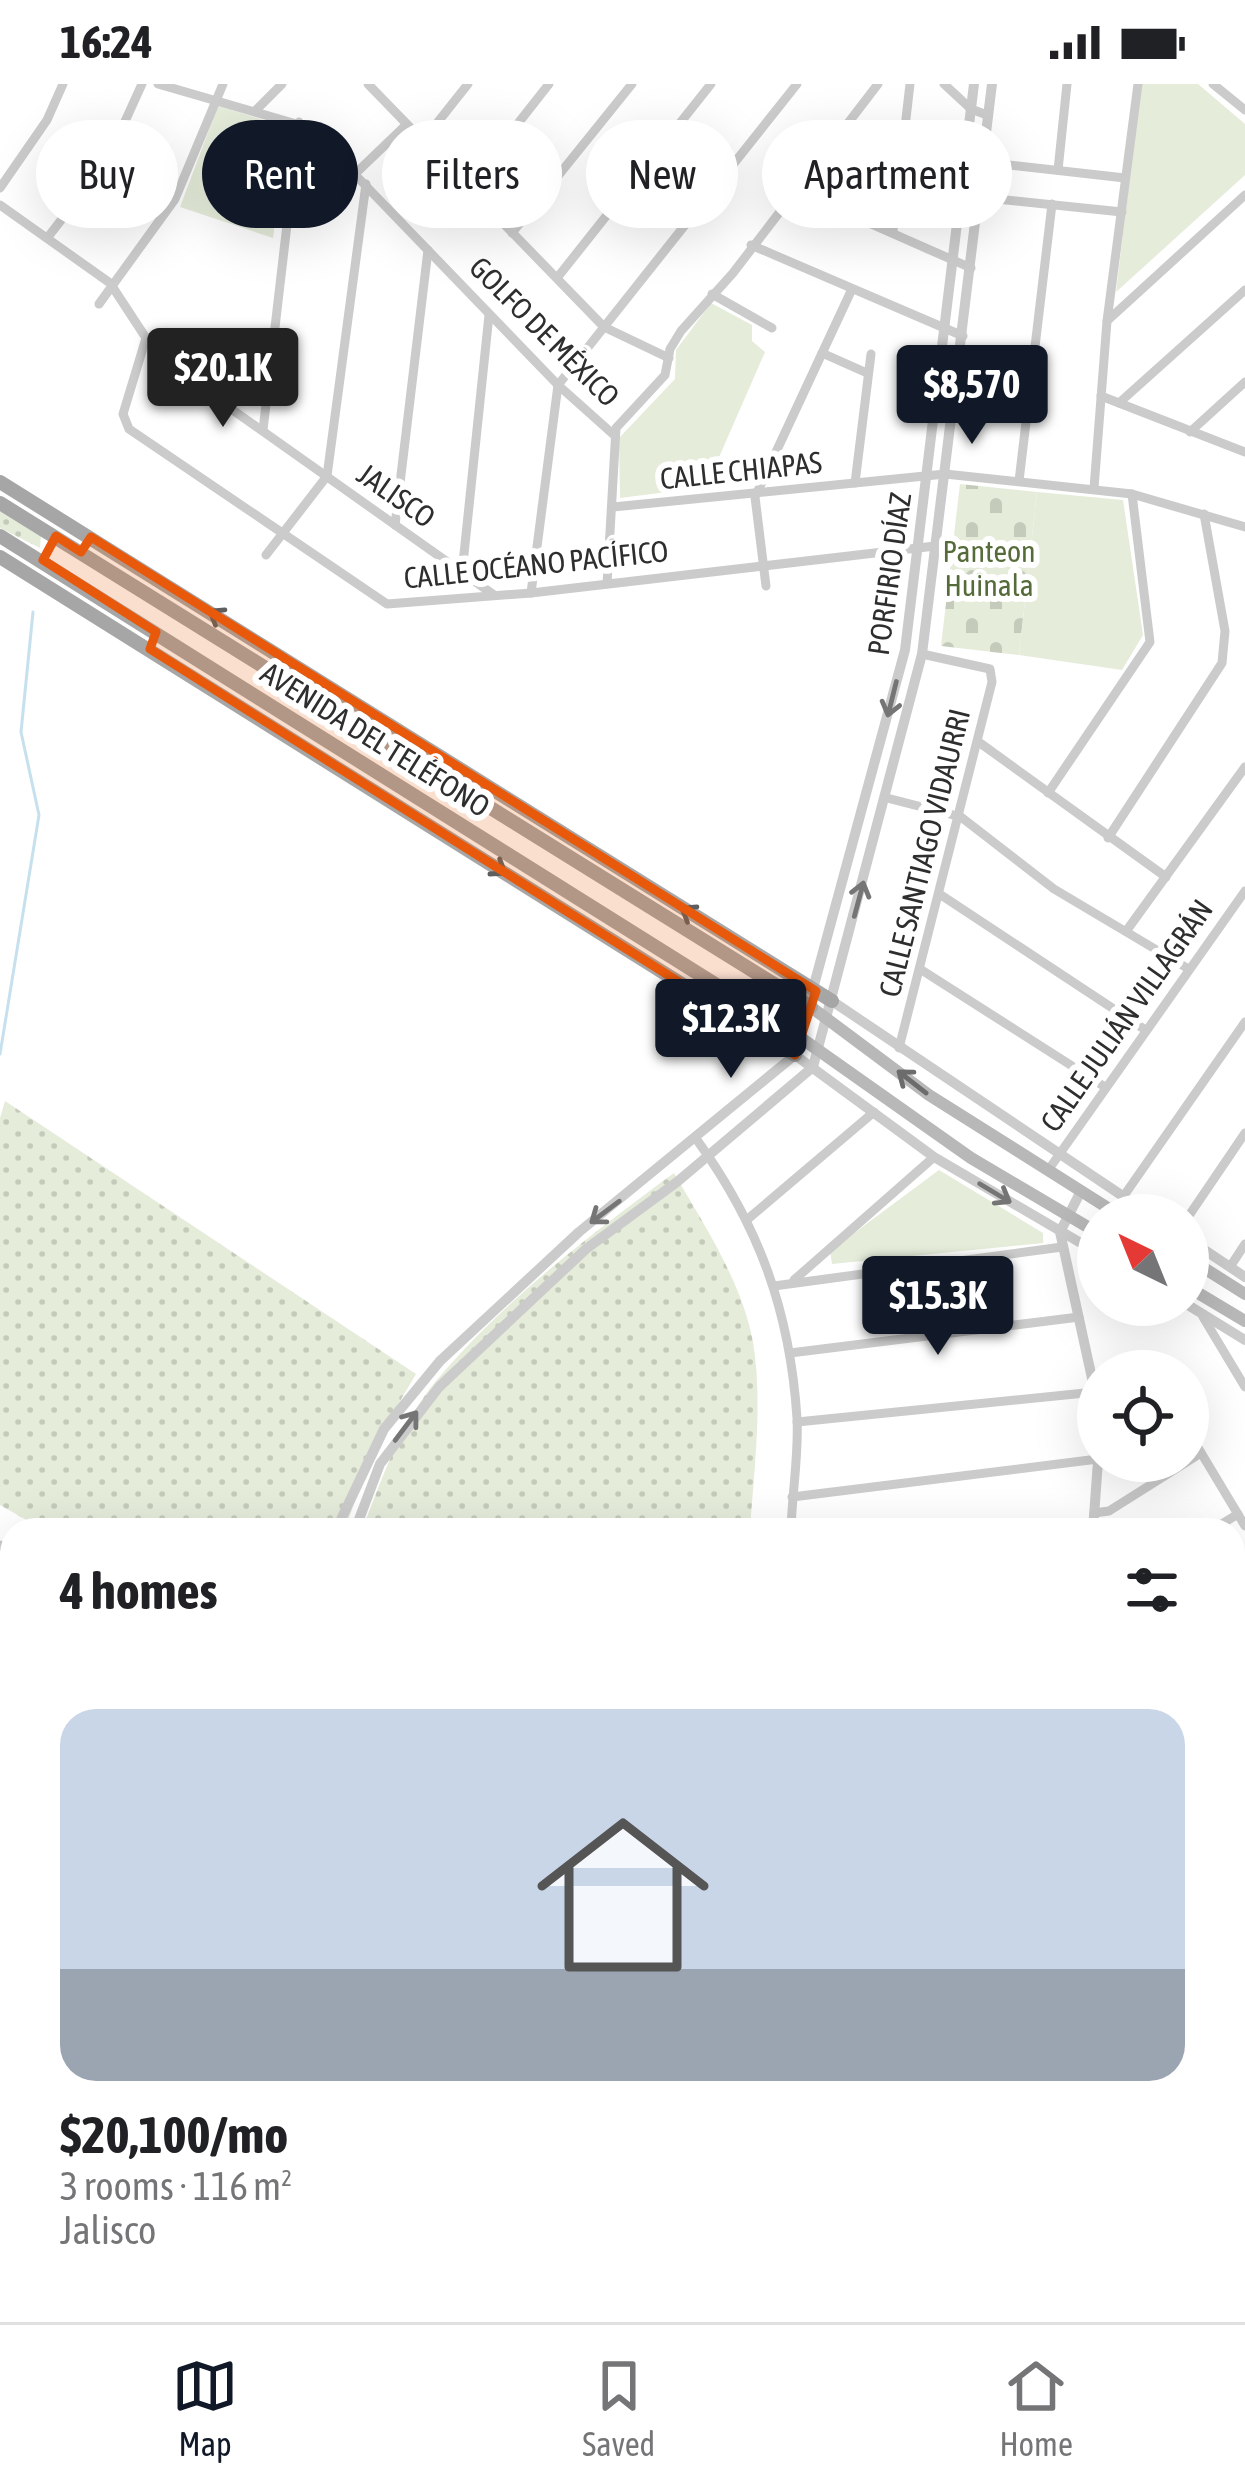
<!DOCTYPE html>
<meta charset="utf-8">
<style>
:root{--surface:#fff;--page:#f6f6f6;--text:#202124;--muted:#757577;--line:#e0e0e0;--accent:#111827}
body{margin:0;font-family:"Asap Condensed",sans-serif;background:var(--page);color:var(--text);height:100vh;display:flex;flex-direction:column;font-size:45px;white-space:nowrap}
*{box-sizing:border-box;margin:0}
p{font-size:39px;color:var(--muted)}
.icon{flex:none;width:66px;height:66px;fill:none;stroke:currentColor;stroke-width:2;stroke-linecap:round;stroke-linejoin:round}
.map{position:relative;flex:1;overflow:hidden}
.details{position:absolute;left:0px;top:1434px;width:1245px;height:804px;display:flex;flex-direction:column;background:var(--surface);border-radius:36px 36px 0 0;box-shadow:0 12px 48px #0002}
.details>*{flex:none}
.banner{position:absolute;left:36px;top:36px;width:1173px;height:108px;display:flex;gap:24px}
.needle{width:78px;rotate:317deg}
.controls{position:absolute;left:1077px;top:1110px;display:grid;gap:24px}
.controls a{display:grid;place-items:center;width:132px;height:132px;border-radius:50%;background:var(--surface);box-shadow:0 12px 48px #0002;font-size:60px}
.price{position:absolute;translate:-50% -102px;padding:0 27px;border-radius:12px;background:var(--accent);color:#fff;font-size:39px;line-height:78px;filter:drop-shadow(0 3px 6px #0008)}
.price::after{content:'';position:absolute;left:50%;top:72px;width:36px;height:27px;margin-left:-18px;background:inherit;clip-path:polygon(0 0,100% 0,50% 100%)}
.price.selected{background:#222;color:#fff}
ul{padding:0;list-style:none}
li{display:grid;align-content:center;gap:24px;height:636px;padding:0 60px}
li+li{border-top:3px solid var(--line)}
li span{display:grid;place-items:center;height:372px;border-radius:36px;color:#555}
li>.icon{margin-inline-start:auto}
span .icon{width:216px;height:216px;fill:#fffc;stroke-width:1}
li b{font-size:51px}
h2{display:flex;justify-content:space-between;align-items:center;height:144px;padding:0 60px;font-size:51px}
.tag{padding:0 42px;border-radius:54px;background:var(--surface);box-shadow:0 12px 48px #0002;font-size:42px;line-height:108px}
.tag.selected{background:var(--accent);color:#fff}
.status{display:flex;justify-content:space-between;align-items:center;height:84px;padding:0 60px;background:var(--surface);direction:ltr}
.status svg{height:33px;fill:currentColor}
.tabs{display:flex;justify-content:space-around;align-items:center;height:168px;border-top:3px solid var(--line);background:var(--surface);font-size:33px;color:var(--muted)}
.tabs a{display:grid;justify-items:center;gap:6px}
.tabs .selected{color:var(--accent)}
.map>svg:first-child{display:block}
</style>
<div class="status"><b>16:24</b><svg viewBox="0 0 49 12"><path d="M0 12V9h3v3zM5 12V6h3v6zM10 12V3h3v9zM15 12V0h3v12zM26 1h20v11H26zM47 4h2v5h-2z"/></svg></div>
<div class="map">
<svg width="1245" height="2238" viewBox="0 0 1245 2238">
<defs>
<pattern id="grass-dots" width="8" height="8" patternUnits="userSpaceOnUse" patternTransform="scale(3)"><rect width="8" height="8" fill="#e5ecda"/><path d="M2 2h.1M6 6h.1" fill="none" stroke="#c5cbbb" stroke-width="1.8" stroke-linecap="round"/></pattern>
<pattern id="cemetery-stones" width="16" height="16" patternUnits="userSpaceOnUse" patternTransform="scale(3)"><rect width="16" height="16" fill="#e5ecda"/><path d="M2 7V4a2 2 0 0 1 4 0v3zM10 15v-3a2 2 0 0 1 4 0v3z" fill="#c5cbbb"/></pattern>
</defs>
<rect width="100%" height="100%" fill="#fff"/>
<g fill="url(#grass-dots)">
<polygon points="0,427 41,450 40,464 0,444"/>
<polygon points="5,1017 416,1290 374,1361 345,1446 44,1446 0,1421 0,1034"/>
<path d="M674 1089C704 1141 742 1198 753 1258 763 1318 754 1386 750 1446H362C382 1395 400 1340 436 1297 502 1218 592 1149 674 1089Z"/>
</g>
<polygon fill="url(#cemetery-stones)" points="960,400 1037,408 1019,571 941,562"/>
<g fill="#e5ecda">
<polygon points="1141,0 1198,0 1245,40 1245,91 1116,208"/>
<polygon points="218,22 287,43 273,154 180,123"/>
<polygon points="711,219 752,241 752,257 765,268 706,403 620,414 619,354 675,295 676,266"/>
<polygon points="1037,408 1123,416 1143,551 1122,586 1019,571"/>
<polygon points="939,1086 1043,1149 1043,1159 832,1180 830,1167"/>
<polygon points="1061,2226 1113,2226 1098,2238 1044,2238"/>
</g>
<g fill="none" stroke-linecap="round" stroke-linejoin="round">
<polyline stroke="#c6e1ed" stroke-width="3" points="0,970 39,731 21,648 33,528"/>
<g stroke="#cbcbcb" stroke-width="9">
<polyline points="158,0 310,44 558,301 614,351"/>
<polyline points="368,0 604,243 669,274"/>
<polyline points="944,0 971,25 987,31"/>
<polyline points="1213,0 1245,26"/>
<polyline points="256,26 282,0"/>
<polyline points="422,58 468,0"/>
<polyline points="983,78 1125,94"/>
<polyline points="1058,86 1067,0"/>
<polyline points="356,89 406,41"/>
<polyline points="468,103 549,0"/>
<polyline points="0,104 47,36 63,0"/>
<polyline points="794,106 971,184"/>
<polyline points="978,113 1122,128"/>
<polyline points="0,121 110,199 146,254 182,290 494,511"/>
<polyline points="893,147 910,0"/>
<polyline points="512,149 632,0"/>
<polyline points="48,153 107,77 142,0"/>
<polyline points="751,161 963,252"/>
<polyline points="557,194 711,0"/>
<polyline points="712,210 772,244"/>
<polyline points="99,220 175,115 223,0"/>
<polyline points="1107,237 1245,111"/>
<polyline points="146,254 123,330 129,345 387,520 531,509 935,462"/>
<polyline points="822,269 867,289"/>
<polyline points="1101,312 1245,368"/>
<polyline points="1119,319 1245,206"/>
<polyline points="263,346 299,38"/>
<polyline points="1190,348 1245,298"/>
<polyline points="1019,397 1052,120"/>
<polyline points="855,399 871,270"/>
<polyline points="1094,404 1107,237 1138,0"/>
<polyline points="613,423 945,390 1132,410 1245,443"/>
<polyline points="395,441 428,166"/>
<polyline points="266,471 327,392 366,100"/>
<polyline points="462,489 489,231"/>
<polyline points="607,500 616,344 665,291 670,265 681,247 733,189 878,0"/>
<polyline points="766,502 755,413 852,205"/>
<polyline points="531,509 558,301 797,0"/>
<polyline points="980,659 1166,793"/>
<polyline points="1048,709 1150,558 1132,410"/>
<polyline points="887,714 961,733 1054,805 1187,884"/>
<polyline points="1108,754 1222,579 1225,547 1204,430"/>
<polyline points="941,811 1144,945"/>
<polyline points="1127,846 1245,683"/>
<polyline points="920,885 1105,1003"/>
<polyline points="899,964 992,598 990,585 922,570"/>
<path d="M697 1056C759 1142 790 1227 797 1334 799 1371 792 1409 791 1446"/>
<polyline points="1049,1085 1245,807"/>
<polyline points="1123,1113 1245,938"/>
<polyline points="1188,1133 1245,1049"/>
<polyline points="749,1134 874,1028"/>
<polyline points="1230,1183 1245,1160"/>
<polyline points="794,1196 934,1073"/>
<polyline points="774,1202 1062,1163"/>
<polyline points="1203,1233 1245,1303"/>
<polyline points="790,1269 1079,1233"/>
<polyline points="797,1338 1095,1308"/>
<polyline points="1188,1347 1245,1442"/>
<polyline points="792,1413 1098,1375"/>
<polyline points="1094,1429 1109,1427 1201,1369"/>
<polyline points="1212,1446 1238,1430"/>
<polyline points="0,1461 12,1468"/>
<polyline points="0,1481 12,1491"/>
<polyline points="1233,1509 1245,1501"/>
<polyline points="0,1565 12,1575"/>
<polyline points="1233,1593 1245,1585"/>
<polyline points="0,1655 12,1665"/>
<polyline points="1233,1676 1245,1669"/>
<polyline points="1233,1755 1245,1747"/>
<polyline points="0,1759 12,1718"/>
<polyline points="1233,1845 1245,1837"/>
<polyline points="0,1890 12,1896"/>
<polyline points="1233,1936 1245,1926"/>
<polyline points="1233,1977 1245,1969"/>
<polyline points="1233,2064 1245,2055"/>
<polyline points="0,2104 12,2070"/>
<polyline points="60,2226 111,2238"/>
<polyline points="439,2226 454,2238"/>
<polyline points="860,2226 870,2238"/>
<polyline points="1004,2226 1013,2238"/>
<polyline points="1186,2226 1194,2238"/>
<polyline points="408,2238 418,2226"/>
<polyline points="536,2238 539,2226"/>
<polyline points="606,2238 610,2226"/>
<polyline points="673,2238 690,2226"/>
<polyline points="791,2238 806,2226"/>
<polyline points="901,2238 916,2226"/>
</g>
<g stroke="#cbcbcb" stroke-width="10">
<polyline points="832,917 1151,1131"/>
<polyline points="795,971 934,1073 1098,1169"/>
<polyline points="1081,1107 1060,1148 1095,1308 1098,1345"/>
<polyline points="1188,1155 1245,1193"/>
<polyline points="1188,1221 1245,1256"/>
<polyline points="336,1446 384,1345 440,1277 579,1148 795,971 905,566 974,0"/>
<polyline points="355,1446 380,1380 439,1303 586,1165 677,1098 813,983 922,570 992,0"/>
<polyline points="1093,1446 1098,1377"/>
<polyline points="1233,2093 1245,2113"/>
<polyline points="0,2168 12,2133"/>
<polyline points="0,2220 12,2186"/>
<polyline points="1021,2238 1038,2226"/>
</g>
<g stroke="#b8b8b8" stroke-width="12">
<polyline points="811,923 929,1011 1119,1131"/>
<polyline points="801,954 971,1074 1098,1149"/>
<polyline points="1188,1174 1245,1210"/>
<polyline points="1188,1203 1245,1237"/>
<polyline points="1233,2153 1245,2144"/>
<polyline points="1118,2238 1134,2226"/>
</g>
<g stroke="#a6a6a6" stroke-width="14">
<polyline points="0,398 832,917"/>
<polyline points="0,419 811,923"/>
<polyline points="0,452 801,954"/>
<polyline points="0,473 795,971"/>
</g>
</g>
<defs><path id="oneway-shaft" d="M-6 0H5M1.5-3L5.5 0L1.5 3" fill="none" stroke-width="1.6" stroke-linecap="round" stroke-linejoin="round" transform="scale(3)"/></defs>
<g stroke="#5e5e5e">
<use href="#oneway-shaft" transform="translate(224 536) rotate(-148)"/>
<use href="#oneway-shaft" transform="translate(491 780) rotate(33)"/>
<use href="#oneway-shaft" transform="translate(696 833) rotate(-148)"/>
</g>
<g stroke="#757575">
<use href="#oneway-shaft" transform="translate(892 615) rotate(104)"/>
<use href="#oneway-shaft" transform="translate(859 815) rotate(-75)"/>
<use href="#oneway-shaft" transform="translate(995 1109) rotate(31)"/>
<use href="#oneway-shaft" transform="translate(605 1128) rotate(143)"/>
<use href="#oneway-shaft" transform="translate(406 1342) rotate(-53)"/>
</g>
<use stroke="#6c6c6c" href="#oneway-shaft" transform="translate(912 998) rotate(-142)"/>
<path fill="#e8590c" fill-opacity="0.2" stroke="#e8590c" stroke-width="9" stroke-linejoin="round" d="M56 452 81 468 91 453 816 907 795 971 150 565 156 548 43 476Z"/>
<g text-anchor="middle" stroke-width="12" stroke-linejoin="round" paint-order="stroke">
<g font-size="30" fill="#2e2e2e" stroke="#fff">
<text transform="translate(544 248) rotate(45)" y="10">GOLFO DE MÉXICO</text>
<text transform="translate(741 387) rotate(-6)" y="10">CALLE CHIAPAS</text>
<text transform="translate(396 412) rotate(35)" y="10">JALISCO</text>
<text transform="translate(536 481) rotate(-6)" y="10">CALLE OCÉANO PACÍFICO</text>
<text transform="translate(890 490) rotate(-82)" y="10">PORFIRIO DÍAZ</text>
<text transform="translate(375 656) rotate(32)" y="10">AVENIDA DEL TELÉFONO</text>
<text transform="translate(925 769) rotate(-76)" y="10">CALLE SANTIAGO VIDAURRI</text>
<text transform="translate(1127 932) rotate(-55)" y="10">CALLE JULIÁN VILLAGRÁN</text>
</g>
<g font-size="30" fill="#556b39" stroke="#fff">
<text x="989" y="478">Panteon<tspan x="989" dy="34">Huinala</tspan></text>
</g>
</g>
</svg>
<div class="controls">
<a><svg class="needle" viewBox="-14 -14 28 28"><path d="M0-13l5 13h-10z" fill="#e53935"/><path d="M0 13l5-13h-10z" fill="#757577"/></svg></a>
<a><svg class="icon" aria-label="locate" viewBox="0 0 24 24"><circle cx="12" cy="12" r="6"/><path d="M12 2v4M12 18v4M2 12h4M18 12h4"/></svg></a>
</div>
<b class="price selected" style="left:223px;top:346px">$20.1K</b>
<b class="price" style="left:972px;top:363px">$8,570</b>
<b class="price" style="left:731px;top:997px">$12.3K</b>
<b class="price" style="left:938px;top:1274px">$15.3K</b>
<div class="banner">
<a class="tag">Buy</a>
<a class="tag selected">Rent</a>
<a class="tag">Filters</a>
<a class="tag">New</a>
<a class="tag">Apartment</a>
</div>
<section class="details">
<h2>4 homes<svg class="icon" aria-label="filters" viewBox="0 0 24 24"><path d="M4 7h16M4 17h16"/><circle cx="9" cy="7" r="2"/><circle cx="15" cy="17" r="2"/></svg></h2>
<ul>
<li><span style="background:linear-gradient(#c9d6e8 70%,#9aa5b1 0)"><svg class="icon" aria-label="home" viewBox="0 0 24 24"><path d="M3 11l9-7 9 7M6 9v11h12V9"/></svg></span><div><b>$20,100/mo</b><p>3 rooms · 116 m²</p><p>Jalisco</p></div></li>
</ul>
</section>
</div>
<nav class="tabs">
<a class="selected"><svg class="icon" aria-label="map" viewBox="0 0 24 24"><path d="M3 6l6-2 6 2 6-2v14l-6 2-6-2-6 2zM9 4v14M15 6v14"/></svg>Map</a>
<a><svg class="icon" aria-label="saved" viewBox="0 0 24 24"><path d="M7 4h10v16l-5-4-5 4z"/></svg>Saved</a>
<a><svg class="icon" aria-label="home" viewBox="0 0 24 24"><path d="M3 11l9-7 9 7M6 9v11h12V9"/></svg>Home</a>
</nav>
